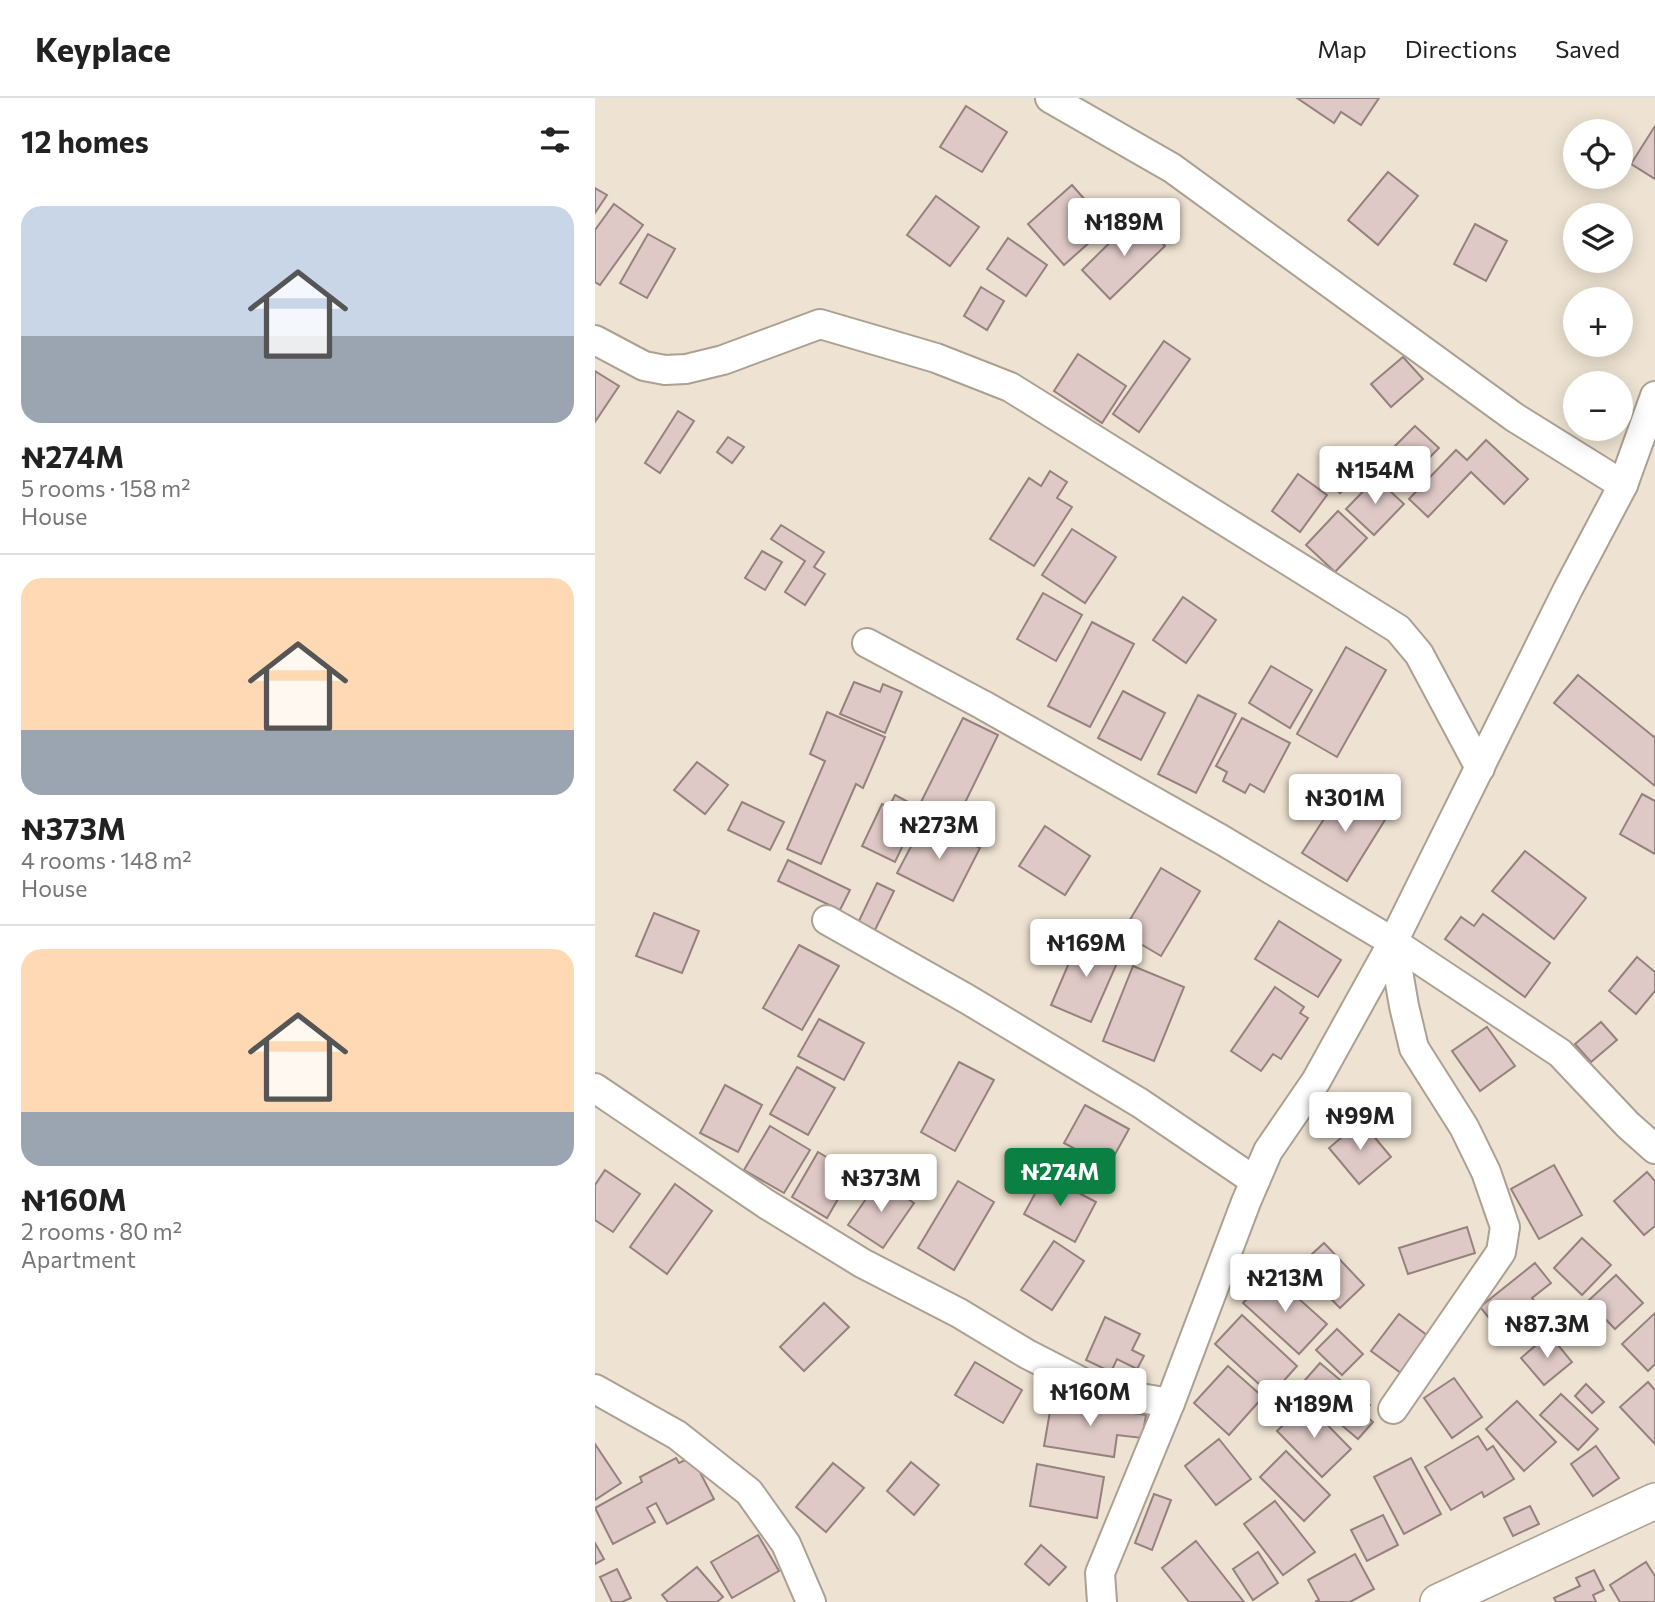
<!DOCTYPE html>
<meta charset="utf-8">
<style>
:root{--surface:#fff;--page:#f2f2f2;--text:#222;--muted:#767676;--line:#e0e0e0;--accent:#0b8043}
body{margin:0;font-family:Commissioner,sans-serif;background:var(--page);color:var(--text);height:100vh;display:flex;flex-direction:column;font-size:26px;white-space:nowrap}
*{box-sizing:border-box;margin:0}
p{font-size:23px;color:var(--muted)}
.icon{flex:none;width:38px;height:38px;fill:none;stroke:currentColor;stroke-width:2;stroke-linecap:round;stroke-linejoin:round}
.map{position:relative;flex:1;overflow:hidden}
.drawer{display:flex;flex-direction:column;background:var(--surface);width:595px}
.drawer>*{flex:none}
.buttons{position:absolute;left:968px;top:21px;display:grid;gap:14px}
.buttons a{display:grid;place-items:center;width:70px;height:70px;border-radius:50%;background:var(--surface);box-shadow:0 4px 18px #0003;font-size:35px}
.price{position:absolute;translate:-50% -60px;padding:0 16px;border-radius:7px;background:#fff;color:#222;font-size:23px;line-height:46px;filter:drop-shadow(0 2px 4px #0008)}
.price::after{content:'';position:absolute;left:50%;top:42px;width:21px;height:16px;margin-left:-10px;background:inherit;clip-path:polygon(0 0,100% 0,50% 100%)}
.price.active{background:var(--accent);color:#fff}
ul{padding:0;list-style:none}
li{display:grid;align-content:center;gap:14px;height:371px;padding:0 21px}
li+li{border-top:2px solid var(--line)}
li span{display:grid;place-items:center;height:217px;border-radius:21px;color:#555}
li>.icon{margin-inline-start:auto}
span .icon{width:126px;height:126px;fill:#fffc;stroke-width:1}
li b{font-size:30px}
h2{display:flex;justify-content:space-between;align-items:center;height:84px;padding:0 21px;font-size:30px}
header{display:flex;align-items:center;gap:42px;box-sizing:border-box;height:98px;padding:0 35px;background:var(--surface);border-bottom:2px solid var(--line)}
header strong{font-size:33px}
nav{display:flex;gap:38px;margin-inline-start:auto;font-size:24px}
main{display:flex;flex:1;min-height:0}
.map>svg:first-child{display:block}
</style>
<header>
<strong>Keyplace</strong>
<nav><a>Map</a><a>Directions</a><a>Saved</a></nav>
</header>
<main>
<section class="drawer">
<h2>12 homes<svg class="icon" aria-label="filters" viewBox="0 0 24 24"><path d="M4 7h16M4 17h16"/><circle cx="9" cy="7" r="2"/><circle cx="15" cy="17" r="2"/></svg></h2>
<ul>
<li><span style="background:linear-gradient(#c9d6e8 60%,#9aa5b1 0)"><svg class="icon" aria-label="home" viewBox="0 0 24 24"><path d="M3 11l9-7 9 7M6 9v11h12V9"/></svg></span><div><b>₦274M</b><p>5 rooms · 158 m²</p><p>House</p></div></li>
<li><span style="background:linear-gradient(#ffd9b3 70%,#9aa5b1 0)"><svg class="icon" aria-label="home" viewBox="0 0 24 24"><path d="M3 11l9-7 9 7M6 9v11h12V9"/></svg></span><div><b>₦373M</b><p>4 rooms · 148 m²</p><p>House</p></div></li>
<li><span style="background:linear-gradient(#ffd9b3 75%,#9aa5b1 0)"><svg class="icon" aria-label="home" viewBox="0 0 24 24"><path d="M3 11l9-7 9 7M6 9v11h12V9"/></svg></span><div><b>₦160M</b><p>2 rooms · 80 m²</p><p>Apartment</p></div></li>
</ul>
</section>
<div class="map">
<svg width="1060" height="1504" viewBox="0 0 1060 1504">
<rect width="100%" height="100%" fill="#eee3d2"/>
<g fill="#dfc9c6" stroke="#96817f" stroke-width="2">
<polygon points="702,0 784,0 766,27 746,14 739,25"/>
<polygon points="371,8 412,34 387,74 345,49"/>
<polygon points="1060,28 1060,81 1036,66"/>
<polygon points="793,74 823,98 783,147 753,122"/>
<polygon points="477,87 513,128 469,167 433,126"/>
<polygon points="0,90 12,97 0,115"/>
<polygon points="341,98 384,129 355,168 312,137"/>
<polygon points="19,106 48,127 5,187 0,184 0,132"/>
<polygon points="542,118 570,148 515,201 487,172"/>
<polygon points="880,126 912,143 891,183 859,166"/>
<polygon points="53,136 80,151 52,200 25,185"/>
<polygon points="413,140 452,167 431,198 392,171"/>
<polygon points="386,189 409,203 392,232 369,218"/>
<polygon points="569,243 595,261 544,334 518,316"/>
<polygon points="483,256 531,288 507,325 459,293"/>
<polygon points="808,259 828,281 796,309 776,286"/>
<polygon points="0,273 24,288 0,324"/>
<polygon points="83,313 99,323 65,375 50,365"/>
<polygon points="820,328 844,350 806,388 783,365"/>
<polygon points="133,339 149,349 137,365 122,354"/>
<polygon points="891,342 933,381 909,406 876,374 833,419 814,401 861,352 872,362"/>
<polygon points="750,353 769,371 745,395 726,377"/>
<polygon points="455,373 472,384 462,400 477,409 439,468 395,441 434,380 446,388"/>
<polygon points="703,376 732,397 705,434 677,413"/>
<polygon points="781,380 809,406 779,437 751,411"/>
<polygon points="743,413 772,440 740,474 711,447"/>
<polygon points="186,427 229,454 219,469 230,476 210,507 190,494 210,463 176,441"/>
<polygon points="477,431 521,459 490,505 447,477"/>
<polygon points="167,453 187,464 170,492 150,480"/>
<polygon points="448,495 487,517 461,563 422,541"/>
<polygon points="588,499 621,522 591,565 558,542"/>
<polygon points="497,524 539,546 495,629 453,608"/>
<polygon points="751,549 791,572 742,659 702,636"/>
<polygon points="676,568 717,592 695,630 654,605"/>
<polygon points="983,577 1059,639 1060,638 1060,688 959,605"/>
<polygon points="259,584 285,594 288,586 307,594 290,635 245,616"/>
<polygon points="528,593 570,615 546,662 503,640"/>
<polygon points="603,597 641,616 601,695 563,676"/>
<polygon points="232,614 290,639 268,690 261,686 226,766 192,751 230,663 215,656"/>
<polygon points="368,620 403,637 362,721 326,704"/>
<polygon points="647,620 695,645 669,694 655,686 650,695 628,683 632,674 621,668"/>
<polygon points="102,664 133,687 110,716 79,692"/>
<polygon points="749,690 793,717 752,783 707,755"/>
<polygon points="1047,696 1060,703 1060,756 1025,736"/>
<polygon points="300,697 319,707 313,719 320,722 300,764 267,748 287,706 294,709"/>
<polygon points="147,704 189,724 175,752 133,732"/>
<polygon points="330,722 385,750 358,803 302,775"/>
<polygon points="450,728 495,758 470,797 424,768"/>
<polygon points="930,753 991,800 959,841 897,793"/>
<polygon points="193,762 255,792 245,812 183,783"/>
<polygon points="566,770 605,793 566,858 527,835"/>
<polygon points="282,785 299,793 280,832 263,825"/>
<polygon points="59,815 104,833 87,875 41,858"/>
<polygon points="888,816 955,865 930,899 850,841 866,819 879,828"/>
<polygon points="684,823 746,862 723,899 660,861"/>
<polygon points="485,839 526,856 496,924 456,907"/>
<polygon points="204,847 244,868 207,932 168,910"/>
<polygon points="1042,859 1060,874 1060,893 1041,916 1014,893"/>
<polygon points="538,868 589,889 559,963 508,943"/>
<polygon points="680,889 709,909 705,915 713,920 686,961 678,956 666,973 636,953"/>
<polygon points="224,921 269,945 249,982 203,958"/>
<polygon points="1006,924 1022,942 996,964 980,946"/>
<polygon points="892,929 920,968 885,993 857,953"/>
<polygon points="364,964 399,982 360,1053 326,1034"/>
<polygon points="202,969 240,990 213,1037 175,1016"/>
<polygon points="130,987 167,1007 143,1054 105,1035"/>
<polygon points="490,1007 534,1031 513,1069 469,1045"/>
<polygon points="766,1023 796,1059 764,1086 734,1050"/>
<polygon points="175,1028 215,1052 189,1095 149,1072"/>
<polygon points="223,1054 258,1075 232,1120 197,1099"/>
<polygon points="959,1067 987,1117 944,1141 916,1091"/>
<polygon points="10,1072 45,1096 18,1134 0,1122 0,1087"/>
<polygon points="1052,1074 1060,1083 1060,1128 1049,1137 1019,1103"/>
<polygon points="450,1077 501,1104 480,1144 429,1116"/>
<polygon points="284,1082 319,1105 288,1150 253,1127"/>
<polygon points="363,1083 399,1104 359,1172 323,1150"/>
<polygon points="80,1086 117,1113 72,1176 35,1149"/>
<polygon points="872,1129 880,1155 813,1176 804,1150"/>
<polygon points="987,1140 1016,1167 987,1197 959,1170"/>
<polygon points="459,1143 489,1163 457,1212 426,1192"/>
<polygon points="729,1145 769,1187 745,1210 704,1168"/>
<polygon points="940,1165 956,1185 937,1200 948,1214 912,1242 885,1209"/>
<polygon points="675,1175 732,1226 704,1256 648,1205"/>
<polygon points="1021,1177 1048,1205 1020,1231 993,1203"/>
<polygon points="229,1205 254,1229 209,1273 185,1249"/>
<polygon points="1060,1215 1060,1266 1053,1273 1027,1246"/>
<polygon points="804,1216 837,1241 810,1278 776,1253"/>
<polygon points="647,1217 702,1268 676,1297 620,1246"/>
<polygon points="510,1219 545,1236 537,1252 549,1258 542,1271 522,1261 516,1274 491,1262"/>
<polygon points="742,1231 768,1256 747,1277 721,1252"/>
<polygon points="954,1236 977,1264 949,1287 926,1260"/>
<polygon points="380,1264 427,1292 408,1325 360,1297"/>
<polygon points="725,1265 775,1307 768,1315 778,1324 763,1341 703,1290"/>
<polygon points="633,1268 668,1299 634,1337 599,1305"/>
<polygon points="859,1280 887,1319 857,1340 829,1300"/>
<polygon points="1053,1284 1060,1292 1060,1346 1025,1309"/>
<polygon points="991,1286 1009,1304 997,1315 980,1298"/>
<polygon points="966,1296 1003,1331 983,1352 945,1317"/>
<polygon points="457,1302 551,1317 547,1340 522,1337 519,1359 449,1348"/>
<polygon points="922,1303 961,1344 929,1373 891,1331"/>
<polygon points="711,1305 756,1351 727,1379 682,1333"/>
<polygon points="883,1338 892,1352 898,1348 919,1381 889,1399 887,1394 856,1412 830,1369"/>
<polygon points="624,1341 656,1381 621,1407 590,1368"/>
<polygon points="0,1346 26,1385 0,1402"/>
<polygon points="1001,1348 1024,1380 998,1398 976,1366"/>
<polygon points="691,1353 735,1397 709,1423 665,1379"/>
<polygon points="97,1359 119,1401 72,1426 61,1405 52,1410 60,1424 18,1446 0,1410 47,1384 45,1379 81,1360 84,1365"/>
<polygon points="816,1360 846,1416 809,1436 779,1379"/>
<polygon points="316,1364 344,1387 319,1417 292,1393"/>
<polygon points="238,1365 269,1390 231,1434 201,1409"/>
<polygon points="442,1366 509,1379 502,1420 435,1408"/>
<polygon points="559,1396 576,1402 557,1452 540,1445"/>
<polygon points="680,1403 720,1454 688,1477 649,1426"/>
<polygon points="935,1408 944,1426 918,1438 909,1420"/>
<polygon points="788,1417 803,1447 772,1463 756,1432"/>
<polygon points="163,1437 184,1473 137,1500 116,1464"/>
<polygon points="601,1443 649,1504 594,1504 567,1470"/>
<polygon points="0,1445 9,1461 0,1466"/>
<polygon points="446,1447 471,1469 454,1487 430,1466"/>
<polygon points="663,1454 683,1485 658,1502 638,1471"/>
<polygon points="760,1456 779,1491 755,1504 720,1504 724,1502 713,1482"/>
<polygon points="1051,1464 1060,1478 1060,1504 1025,1504 1015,1487"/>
<polygon points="102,1469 128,1499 122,1504 73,1504 67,1497"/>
<polygon points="22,1471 36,1500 27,1504 17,1504 5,1479"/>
<polygon points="999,1472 1009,1492 998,1497 1001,1504 961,1504 959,1500 985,1488 981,1480"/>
</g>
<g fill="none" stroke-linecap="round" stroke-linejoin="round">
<g stroke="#aba091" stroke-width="32">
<g id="minor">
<polyline points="455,0 577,70 919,319 1028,387"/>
<polyline points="0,242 49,268 70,272 91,271 128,262 225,226 341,260 415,289 803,531 824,556 885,670"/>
<polyline points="272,545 388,607 627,742 798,844 965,955 1033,1027 1060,1051"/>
<polyline points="232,822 372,901 545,1005 660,1083"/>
<polyline points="0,990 171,1106 267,1165 364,1215 432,1256 504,1293 575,1305"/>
<polyline points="0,1291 82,1337 154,1394 191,1446 216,1504"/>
<polyline points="798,1311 906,1154 910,1129 891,1074 869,1029 819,950 809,908 798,844"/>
<polyline points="507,1504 505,1475 575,1305 651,1104 673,1053 721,983 798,844 973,491 1028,387 1060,298"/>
</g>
</g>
<g stroke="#aba091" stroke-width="38">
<polyline id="tertiary" points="843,1504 1060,1403"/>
</g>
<use href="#minor" stroke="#fff" stroke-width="28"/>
<use href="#tertiary" stroke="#fff" stroke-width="35"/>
</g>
</svg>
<div class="buttons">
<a><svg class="icon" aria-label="locate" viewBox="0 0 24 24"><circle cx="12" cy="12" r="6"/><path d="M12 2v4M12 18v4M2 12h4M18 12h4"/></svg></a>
<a><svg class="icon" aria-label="layers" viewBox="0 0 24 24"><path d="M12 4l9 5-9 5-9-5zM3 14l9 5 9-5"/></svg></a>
<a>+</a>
<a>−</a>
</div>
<b class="price" style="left:529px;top:160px">₦189M</b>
<b class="price" style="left:780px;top:408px">₦154M</b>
<b class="price" style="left:750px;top:736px">₦301M</b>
<b class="price" style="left:344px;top:763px">₦273M</b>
<b class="price" style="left:491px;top:881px">₦169M</b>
<b class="price" style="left:765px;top:1054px">₦99M</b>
<b class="price active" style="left:465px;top:1110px">₦274M</b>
<b class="price" style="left:286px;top:1116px">₦373M</b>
<b class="price" style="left:690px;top:1216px">₦213M</b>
<b class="price" style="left:952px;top:1262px">₦87.3M</b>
<b class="price" style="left:495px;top:1330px">₦160M</b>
<b class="price" style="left:719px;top:1342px">₦189M</b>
</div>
</main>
